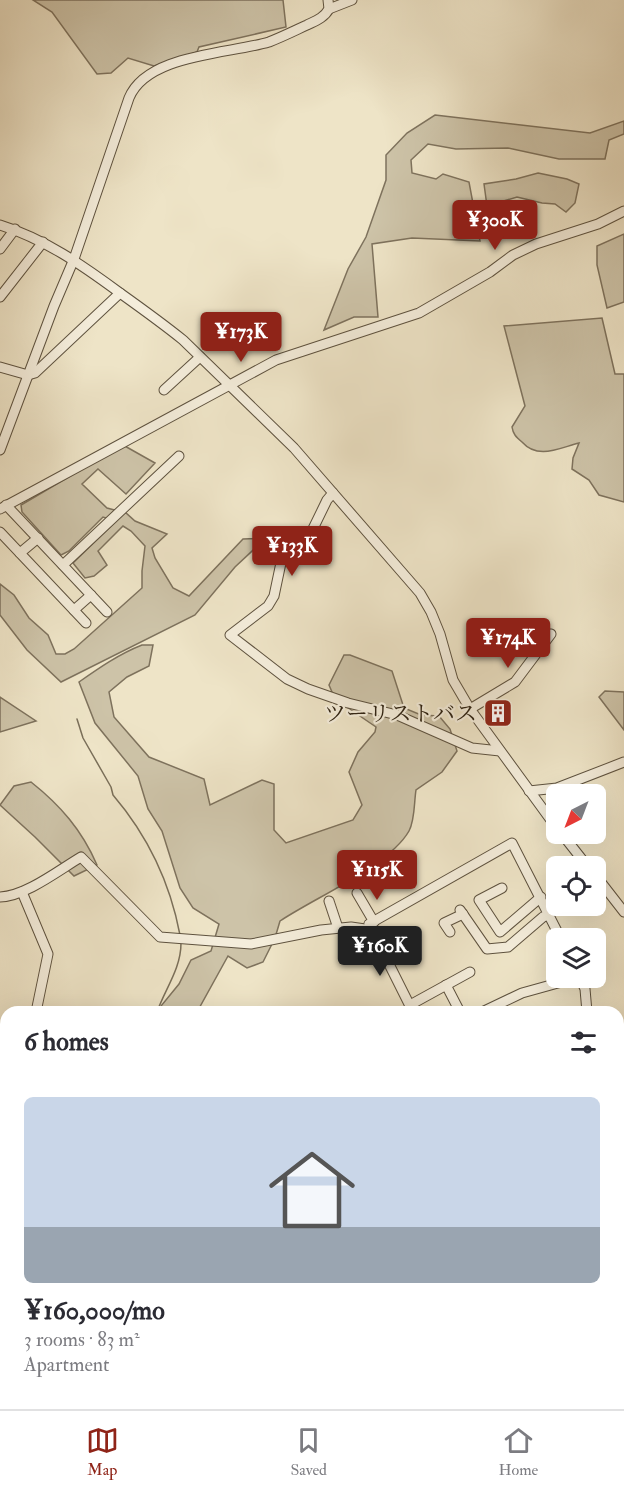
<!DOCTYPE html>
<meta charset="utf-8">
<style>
:root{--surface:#fff;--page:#f7f7f7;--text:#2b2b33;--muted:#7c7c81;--line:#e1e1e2;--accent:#8f2418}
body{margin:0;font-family:"IM FELL Double Pica","Noto Serif JP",serif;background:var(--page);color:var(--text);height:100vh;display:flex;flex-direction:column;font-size:22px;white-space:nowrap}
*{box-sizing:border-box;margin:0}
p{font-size:20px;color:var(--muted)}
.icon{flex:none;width:33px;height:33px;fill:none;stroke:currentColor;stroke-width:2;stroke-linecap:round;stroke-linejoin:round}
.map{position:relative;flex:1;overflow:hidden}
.side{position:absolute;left:0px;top:1006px;width:624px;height:404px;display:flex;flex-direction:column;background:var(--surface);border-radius:18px 18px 0 0;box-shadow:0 6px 24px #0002}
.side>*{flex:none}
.needle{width:39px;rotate:222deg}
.controls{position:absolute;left:546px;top:784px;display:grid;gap:12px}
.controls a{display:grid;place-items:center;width:60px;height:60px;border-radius:9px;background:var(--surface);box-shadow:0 6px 24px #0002;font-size:30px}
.price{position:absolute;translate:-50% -51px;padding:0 14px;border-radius:6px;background:var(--accent);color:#fff;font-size:20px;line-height:39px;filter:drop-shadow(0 2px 3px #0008)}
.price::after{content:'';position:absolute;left:50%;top:36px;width:18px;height:14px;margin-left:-9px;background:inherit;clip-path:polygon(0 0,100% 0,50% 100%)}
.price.current{background:#222;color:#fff}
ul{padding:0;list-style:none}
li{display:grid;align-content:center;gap:12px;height:318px;padding:0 24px}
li+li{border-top:2px solid var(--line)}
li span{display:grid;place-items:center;height:186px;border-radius:9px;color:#555}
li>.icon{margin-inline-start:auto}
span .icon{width:108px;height:108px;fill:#fffc;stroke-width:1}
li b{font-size:26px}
h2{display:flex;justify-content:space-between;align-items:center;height:72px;padding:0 24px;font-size:26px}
.dock{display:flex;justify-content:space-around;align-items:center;height:84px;border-top:2px solid var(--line);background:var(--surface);font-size:16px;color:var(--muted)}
.dock a{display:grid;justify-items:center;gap:3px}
.dock .current{color:var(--accent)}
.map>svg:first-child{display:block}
</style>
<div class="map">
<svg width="624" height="1409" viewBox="0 0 624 1409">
<rect width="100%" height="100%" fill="#eee4c7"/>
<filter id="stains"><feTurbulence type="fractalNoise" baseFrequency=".00333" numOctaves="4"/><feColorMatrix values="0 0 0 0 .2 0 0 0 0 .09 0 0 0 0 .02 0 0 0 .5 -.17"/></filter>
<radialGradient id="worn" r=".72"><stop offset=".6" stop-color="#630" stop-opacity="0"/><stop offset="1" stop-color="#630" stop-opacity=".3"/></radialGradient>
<g fill="#cdc3a8" stroke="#7e725d" stroke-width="1.5">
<polygon points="33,0 283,0 286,27 199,47 197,52 154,66 128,58 111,73 97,74 52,12"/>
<polygon points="435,115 590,133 624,121 624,134 609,140 605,159 559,159 508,148 456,149 428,144 411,160 412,173 436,179 443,174 469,182 480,241 412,238 372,244 378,317 354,317 324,330 348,269 366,237 386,180 386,155 407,133"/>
<polygon points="538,173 567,179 579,184 575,203 566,212 555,204 542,203 517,197 487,206 484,184 516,179"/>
<polygon points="624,234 624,302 607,308 597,265 597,246"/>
<path d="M602 318 615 374H624V502L599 495 589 480 572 469 573 458 579 443C559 448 538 460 522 442 516 437 513 434 512 427L525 406 504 326Z"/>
<polygon points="123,445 155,463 126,494 98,469 82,484 107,508 126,513 135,521 167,534 152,548 155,558 173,588 189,596 243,539 266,538 235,567 195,615 61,682 27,650 0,615 0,584 14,595 29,618 48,635 56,654 65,654 74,649 142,588 142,571 145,546 131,531 123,526 98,551 107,565 94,576 85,578 73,563 116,521 103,517 69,551 61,555 22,512 21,505"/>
<path d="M142 645H153L149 666 127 677 109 692 114 717 149 757 204 779 210 805 262 780 274 784V830L286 843 353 820 362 805 349 772 358 752 375 732 376 727 335 699 329 685 344 655H350L392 671 404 708 421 715 439 716 450 729 457 751 442 772 416 790C414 802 415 820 409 831 389 866 314 898 280 921L275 938 263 962 247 968 228 956 197 1012H159L161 1006 179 984 191 960 211 951 219 924 193 908 180 888 162 831 148 809 138 776 95 723 79 682C99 668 119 654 142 645Z"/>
<polygon points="605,691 624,692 624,730 599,697"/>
<polygon points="0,697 36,721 0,732"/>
<path d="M31 782C60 805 82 830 97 865L74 876 35 837 0 805 14 786Z"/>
<polygon points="375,1404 414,1404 417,1409 381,1409"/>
</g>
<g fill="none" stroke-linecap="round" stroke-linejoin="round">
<g stroke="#7a6f59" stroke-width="1.5">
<path d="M77 719 83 738 111 787 113 795C148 836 170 882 180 935"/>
<path d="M157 1012C165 989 181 969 181 943"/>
<polyline points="353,1404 359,1409"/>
</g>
<g stroke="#5e523f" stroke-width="11">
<g id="minor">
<polyline points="329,9 352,0"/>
<path d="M0 225C45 239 82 265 120 293 141 308 162 323 183 340L294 448 420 593 431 612 440 634 453 680 470 709 556 827"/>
<polyline points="0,249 15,229"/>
<polyline points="0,297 43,242"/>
<polyline points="0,367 28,375 35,373 120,293"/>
<polyline points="164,390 200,357"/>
<path d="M0 450 54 306 74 259 129 98C147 54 229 54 269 42 282 37 294 31 307 25 315 21 324 18 329 9L328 0"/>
<polyline points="333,493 327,500 309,537 282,558 274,596 268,606 230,635 287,679 308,689 348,703 397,715 472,748 500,751"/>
<polyline points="6,505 107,612"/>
<polyline points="0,509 276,360 419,313 490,272 513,255 536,244 598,224 624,211"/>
<polyline points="0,532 86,623"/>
<polyline points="20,553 38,538"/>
<polyline points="63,565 179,456"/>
<polyline points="74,610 91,595"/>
<polyline points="470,709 515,682 551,634"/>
<polyline points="529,791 557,788 624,762"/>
<polyline points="562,834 588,867"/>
<polyline points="596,876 624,912"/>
<polyline points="502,888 479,900 500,932 541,897"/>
<polyline points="22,892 48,954 36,1012"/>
<polyline points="357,893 374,922"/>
<path d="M0 897C26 896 59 870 81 857L160 937 251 944 321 930 351 927 372 930"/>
<polyline points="329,901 338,928"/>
<polyline points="460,910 487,949 508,947 543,917 550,914"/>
<polyline points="450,932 444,923 463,914"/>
<polyline points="580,978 585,989 587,1012"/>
<polyline points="446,985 460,1012"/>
<polyline points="410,1005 470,972"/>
<polyline points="413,1012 369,924 512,843 561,939"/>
<polyline points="482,1012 522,993 576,978"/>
<polyline points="0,1043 6,1043"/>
<polyline points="618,1069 624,1073"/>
<polyline points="618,1352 624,1345"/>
<polyline points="67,1409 68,1404"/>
<polyline points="226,1409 227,1404"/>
<polyline points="591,1409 592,1404"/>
</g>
</g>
<g stroke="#2e2212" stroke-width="16">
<g id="highway">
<polyline points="618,1232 624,1226"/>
<polyline points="535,1409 536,1404"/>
</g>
</g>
<use href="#minor" stroke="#f4eddb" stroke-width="9"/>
<use href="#highway" stroke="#eee4c7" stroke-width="14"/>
</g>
<defs>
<g id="building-square" transform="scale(1.5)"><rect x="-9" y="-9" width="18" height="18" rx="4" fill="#8f2418" stroke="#f4eddb"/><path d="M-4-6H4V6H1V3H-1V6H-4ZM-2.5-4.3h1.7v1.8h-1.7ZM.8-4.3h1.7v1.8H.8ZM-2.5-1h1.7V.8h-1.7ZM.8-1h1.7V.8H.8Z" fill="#fff"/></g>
</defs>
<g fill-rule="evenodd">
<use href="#building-square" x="498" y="713"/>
</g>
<g text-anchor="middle" stroke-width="4.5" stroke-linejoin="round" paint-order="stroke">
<g font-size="22" fill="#2e2212" stroke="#f4eddb" text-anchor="end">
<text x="477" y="721">ツーリストバス</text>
</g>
</g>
<rect width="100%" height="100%" filter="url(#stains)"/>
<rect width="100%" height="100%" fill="url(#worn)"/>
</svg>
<div class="controls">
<a><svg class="needle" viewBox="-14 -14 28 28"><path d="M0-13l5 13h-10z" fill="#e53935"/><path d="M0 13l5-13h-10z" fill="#7c7c81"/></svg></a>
<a><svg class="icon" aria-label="locate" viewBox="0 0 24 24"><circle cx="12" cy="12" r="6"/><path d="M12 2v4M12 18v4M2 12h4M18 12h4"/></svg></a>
<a><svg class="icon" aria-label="layers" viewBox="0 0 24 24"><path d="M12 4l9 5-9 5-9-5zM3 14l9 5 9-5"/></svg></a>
</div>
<b class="price" style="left:495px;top:251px">¥300K</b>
<b class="price" style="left:241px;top:363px">¥173K</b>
<b class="price" style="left:292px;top:577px">¥133K</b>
<b class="price" style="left:508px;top:669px">¥174K</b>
<b class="price" style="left:377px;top:901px">¥115K</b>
<b class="price current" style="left:380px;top:977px">¥160K</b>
<section class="side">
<h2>6 homes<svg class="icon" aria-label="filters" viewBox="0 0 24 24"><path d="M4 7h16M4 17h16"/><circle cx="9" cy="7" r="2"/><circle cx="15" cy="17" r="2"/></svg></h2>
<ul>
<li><span style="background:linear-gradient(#c9d6e8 70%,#9aa5b1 0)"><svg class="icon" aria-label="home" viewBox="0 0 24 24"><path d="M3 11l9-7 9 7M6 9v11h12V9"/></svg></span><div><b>¥160,000/mo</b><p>3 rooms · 83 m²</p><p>Apartment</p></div></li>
</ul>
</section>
</div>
<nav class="dock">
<a class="current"><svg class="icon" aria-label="map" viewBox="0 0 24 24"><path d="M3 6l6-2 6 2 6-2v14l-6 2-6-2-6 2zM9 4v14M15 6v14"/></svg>Map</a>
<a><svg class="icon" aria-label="saved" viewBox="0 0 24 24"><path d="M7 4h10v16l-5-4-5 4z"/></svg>Saved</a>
<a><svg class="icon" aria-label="home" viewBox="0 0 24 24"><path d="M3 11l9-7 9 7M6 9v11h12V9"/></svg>Home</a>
</nav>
